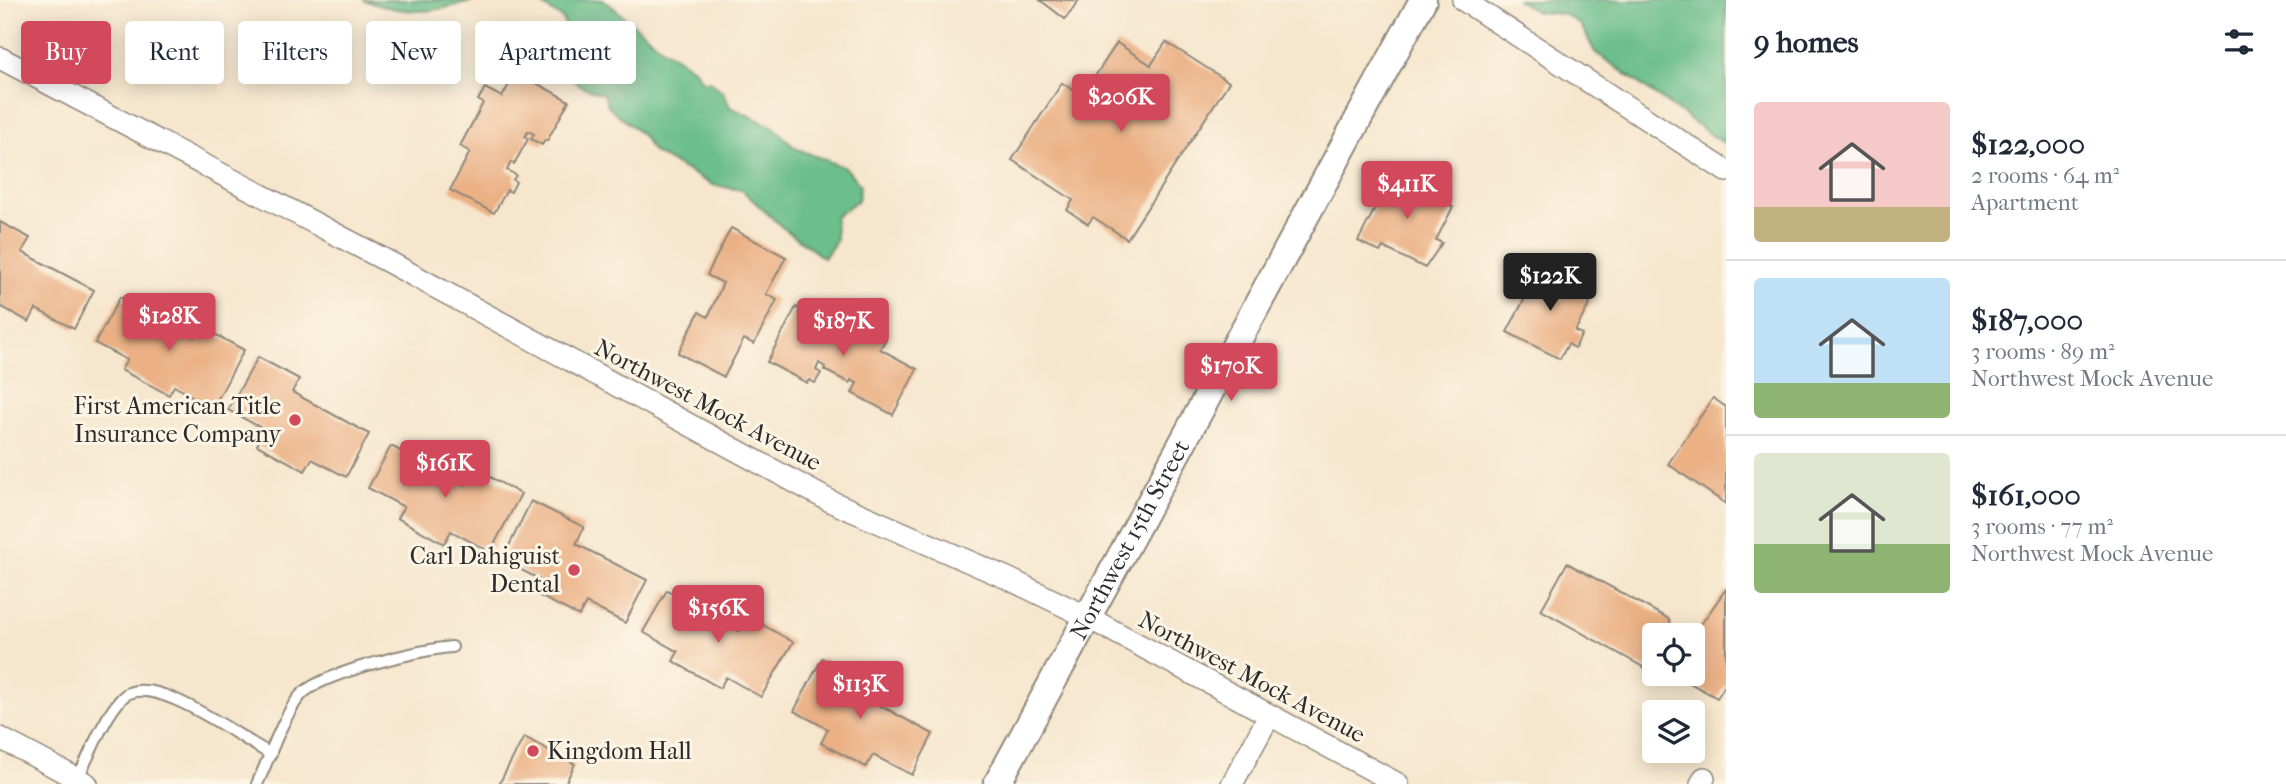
<!DOCTYPE html>
<meta charset="utf-8">
<style>
:root{--surface:#fff;--page:#f6f6f7;--text:#1f2937;--muted:#747a83;--line:#e0e1e3;--accent:#d1495b}
body{margin:0;font-family:"IM FELL French Canon",serif;background:var(--page);color:var(--text);height:100vh;display:flex;flex-direction:column;font-size:26px;white-space:nowrap}
*{box-sizing:border-box;margin:0}
p{font-size:23px;color:var(--muted)}
.icon{flex:none;width:38px;height:38px;fill:none;stroke:currentColor;stroke-width:2;stroke-linecap:round;stroke-linejoin:round}
.map{position:relative;flex:1;overflow:hidden}
.details{display:flex;flex-direction:column;background:var(--surface);width:560px}
.details>*{flex:none}
.guide{position:absolute;left:21px;top:21px;width:665px;height:63px;display:flex;gap:14px}
.fabs{position:absolute;left:1642px;top:623px;display:grid;gap:14px}
.fabs a{display:grid;place-items:center;width:63px;height:63px;border-radius:7px;background:var(--surface);box-shadow:0 4px 18px #0003;font-size:35px}
.price{position:absolute;translate:-50% -60px;padding:0 16px;border-radius:7px;background:var(--accent);color:#fff;font-size:23px;line-height:46px;filter:drop-shadow(0 2px 4px #0008)}
.price::after{content:'';position:absolute;left:50%;top:42px;width:21px;height:16px;margin-left:-10px;background:inherit;clip-path:polygon(0 0,100% 0,50% 100%)}
.price.current{background:#222;color:#fff}
ul{padding:0;list-style:none}
li{display:flex;align-items:center;gap:21px;height:175px;padding:0 28px}
li+li{border-top:2px solid var(--line)}
li span{display:grid;place-items:center;flex:none;width:196px;height:140px;border-radius:7px;color:#555}
li>.icon{margin-inline-start:auto}
span .icon{width:84px;height:84px;fill:#fffc;stroke-width:1}
li b{font-size:30px}
h2{display:flex;justify-content:space-between;align-items:center;height:84px;padding:0 28px;font-size:30px}
.tag{padding:0 24px;border-radius:7px;background:var(--surface);box-shadow:0 4px 18px #0003;font-size:24px;line-height:63px}
.tag.current{background:var(--accent);color:#fff}
main{display:flex;flex:1;min-height:0}
.map>svg:first-child{display:block}
</style>
<main>
<div class="map">
<svg width="1726" height="784" viewBox="0 0 1726 784">
<rect width="100%" height="100%" fill="#fcf5e5"/>
<filter id="ink" filterUnits="userSpaceOnUse"><feTurbulence type="fractalNoise" baseFrequency=".0143" numOctaves="2"/><feDisplacementMap in="SourceGraphic" scale="14" xChannelSelector="R" yChannelSelector="G"/><feConvolveMatrix kernelMatrix="1 2 1 2 8 2 1 2 1" color-interpolation-filters="sRGB"/></filter>
<filter id="wash" filterUnits="userSpaceOnUse"><feTurbulence type="fractalNoise" baseFrequency=".00686" numOctaves="4" result="noise"/><feDisplacementMap in="SourceGraphic" scale="28" xChannelSelector="R" yChannelSelector="G"/><feGaussianBlur stdDeviation="1.57" result="paint"/><feColorMatrix in="noise" values="0 0 0 0 0 0 0 0 0 0 0 0 0 0 0 0 0 1.4 0 .05"/><feComposite in="paint" operator="in"/></filter>
<g filter="url(#wash)">
<rect width="100%" height="100%" fill="#f6e6cd"/>
<g fill="#6cbe8b" stroke="#4c745b" stroke-width="2">
<path d="M363 0H478C429 12 412 17 363 0Z"/>
<path d="M535 0H604L663 49 695 70 702 81H710L723 92 730 107 774 127 795 148 846 168 860 185 858 200 835 217 836 241 824 258 782 227 742 190 713 185 653 152 642 135 608 106 604 94C585 89 572 84 562 66L571 48 563 19Z"/>
<polygon points="1517,0 1726,0 1726,145 1595,52 1581,25 1564,14 1537,12"/>
</g>
<g id="blocks">
<g fill="#ebb185">
<polygon points="1040,0 1079,0 1065,19"/>
<polygon points="1166,42 1229,82 1127,239 1093,217 1088,224 1067,210 1073,200 1012,160 1062,83 1082,96 1117,43 1151,65"/>
<polygon points="516,72 569,101 547,141 545,140 542,145 531,139 534,134 528,131 525,137 528,139 514,164 511,162 507,170 516,175 513,180 516,182 511,192 507,190 494,213 450,190 470,152 460,146 483,103 478,100 485,88 502,97"/>
<polygon points="1393,174 1404,180 1406,176 1445,196 1442,201 1453,207 1436,240 1442,243 1425,268 1383,247 1380,252 1358,241"/>
<polygon points="0,222 30,238 22,252 94,290 74,329 36,309 29,322 0,306"/>
<polygon points="731,228 786,257 766,294 777,300 754,344 744,339 724,377 678,353 699,312 708,317 723,283 707,275"/>
<polygon points="1544,262 1575,278 1569,290 1591,301 1575,331 1582,334 1575,348 1568,344 1560,359 1507,332"/>
<polygon points="120,297 194,337 200,326 244,350 213,408 174,386 169,395 121,370 127,360 95,343"/>
<polygon points="796,307 833,327 840,315 886,339 880,349 917,369 893,415 852,393 857,383 851,380 850,383 824,370 825,367 819,363 816,370 821,373 815,383 809,380 807,383 767,362"/>
<polygon points="258,357 299,379 292,392 369,434 346,477 312,459 305,471 257,445 265,430 228,410"/>
<polygon points="1713,398 1726,407 1726,504 1668,464"/>
<polygon points="391,446 465,485 474,468 521,494 490,552 451,531 444,544 397,518 404,507 368,488"/>
<polygon points="531,501 584,527 576,544 647,580 625,623 586,603 579,616 532,592 539,579 502,560"/>
<polygon points="1567,563 1669,619 1674,633 1678,635 1654,635 1654,673 1541,610"/>
<polygon points="1726,589 1726,684 1717,698 1673,674 1692,674 1692,637"/>
<polygon points="667,590 739,631 747,616 793,642 761,697 726,677 720,688 673,661 678,652 643,632"/>
<polygon points="822,658 871,684 864,697 933,734 912,775 873,755 866,767 821,743 828,729 794,711"/>
<polygon points="524,737 575,764 565,784 499,784"/>
</g>
</g>
</g>
<g filter="url(#ink)">
<use href="#blocks" fill-opacity="0" stroke="#90887c" stroke-width="2"/>
<g fill="none" stroke-linecap="round" stroke-linejoin="round">
<g stroke="#90887c" stroke-width="14">
<g id="service">
<path d="M77 779C91 753 102 720 122 698 150 668 242 740 271 754"/>
<path d="M257 784C269 759 282 718 300 696 318 674 421 649 452 647"/>
</g>
</g>
<g stroke="#90887c" stroke-width="24">
<g id="minor">
<polyline points="1463,0 1726,171"/>
<polyline points="0,58 387,261 832,502 1009,579 1087,617 1398,784"/>
<polyline points="0,738 87,784"/>
<polyline points="1232,784 1269,716"/>
<polyline points="1701,784 1704,778"/>
</g>
</g>
<g stroke="#90887c" stroke-width="30">
<g id="tertiary">
<path id="s1" d="M997 784 1423 0"/>
</g>
</g>
<use href="#service" stroke="#fff" stroke-width="10"/>
<use href="#minor" stroke="#fff" stroke-width="21"/>
<use href="#tertiary" stroke="#fff" stroke-width="26"/>
</g>
</g>
<g fill="#d1495b" stroke="#fcf5e5" stroke-width="2.5">
<circle cx="295" cy="420" r="7"/>
<circle cx="574" cy="570" r="7"/>
<circle cx="533" cy="751" r="7"/>
</g>
<g text-anchor="middle" stroke-width="6" stroke-linejoin="round" paint-order="stroke">
<g font-size="24" fill="#2b2b2b" stroke="#fcf5e5">
<text transform="translate(708 405) rotate(28)" y="8">Northwest Mock Avenue</text>
<text dy="8" stroke="none"><textPath href="#s1" startOffset="278">Northwest 15th Street</textPath></text>
<text transform="translate(1252 677) rotate(28)" y="8">Northwest Mock Avenue</text>
</g>
<g font-size="24" fill="#2b2b2b" stroke="#fcf5e5" text-anchor="end">
<text x="281" y="414">First American Title<tspan x="281" dy="28">Insurance Company</tspan></text>
<text x="560" y="564">Carl Dahiguist<tspan x="560" dy="28">Dental</tspan></text>
<text x="547" y="759" text-anchor="start">Kingdom Hall</text>
</g>
</g>
</svg>
<div class="fabs">
<a><svg class="icon" aria-label="locate" viewBox="0 0 24 24"><circle cx="12" cy="12" r="6"/><path d="M12 2v4M12 18v4M2 12h4M18 12h4"/></svg></a>
<a><svg class="icon" aria-label="layers" viewBox="0 0 24 24"><path d="M12 4l9 5-9 5-9-5zM3 14l9 5 9-5"/></svg></a>
</div>
<b class="price" style="left:1121px;top:134px">$206K</b>
<b class="price" style="left:1407px;top:221px">$411K</b>
<b class="price current" style="left:1550px;top:313px">$122K</b>
<b class="price" style="left:169px;top:353px">$128K</b>
<b class="price" style="left:843px;top:358px">$187K</b>
<b class="price" style="left:1231px;top:403px">$170K</b>
<b class="price" style="left:445px;top:500px">$161K</b>
<b class="price" style="left:718px;top:645px">$156K</b>
<b class="price" style="left:860px;top:721px">$113K</b>
<div class="guide">
<a class="tag current">Buy</a>
<a class="tag">Rent</a>
<a class="tag">Filters</a>
<a class="tag">New</a>
<a class="tag">Apartment</a>
</div>
</div>
<section class="details">
<h2>9 homes<svg class="icon" aria-label="filters" viewBox="0 0 24 24"><path d="M4 7h16M4 17h16"/><circle cx="9" cy="7" r="2"/><circle cx="15" cy="17" r="2"/></svg></h2>
<ul>
<li><span style="background:linear-gradient(#f6c9c9 75%,#c2b280 0)"><svg class="icon" aria-label="home" viewBox="0 0 24 24"><path d="M3 11l9-7 9 7M6 9v11h12V9"/></svg></span><div><b>$122,000</b><p>2 rooms · 64 m²</p><p>Apartment</p></div></li>
<li><span style="background:linear-gradient(#bfe0f5 75%,#8fb573 0)"><svg class="icon" aria-label="home" viewBox="0 0 24 24"><path d="M3 11l9-7 9 7M6 9v11h12V9"/></svg></span><div><b>$187,000</b><p>3 rooms · 89 m²</p><p>Northwest Mock Avenue</p></div></li>
<li><span style="background:linear-gradient(#dfe7d0 65%,#8fb573 0)"><svg class="icon" aria-label="home" viewBox="0 0 24 24"><path d="M3 11l9-7 9 7M6 9v11h12V9"/></svg></span><div><b>$161,000</b><p>3 rooms · 77 m²</p><p>Northwest Mock Avenue</p></div></li>
</ul>
</section>
</main>
